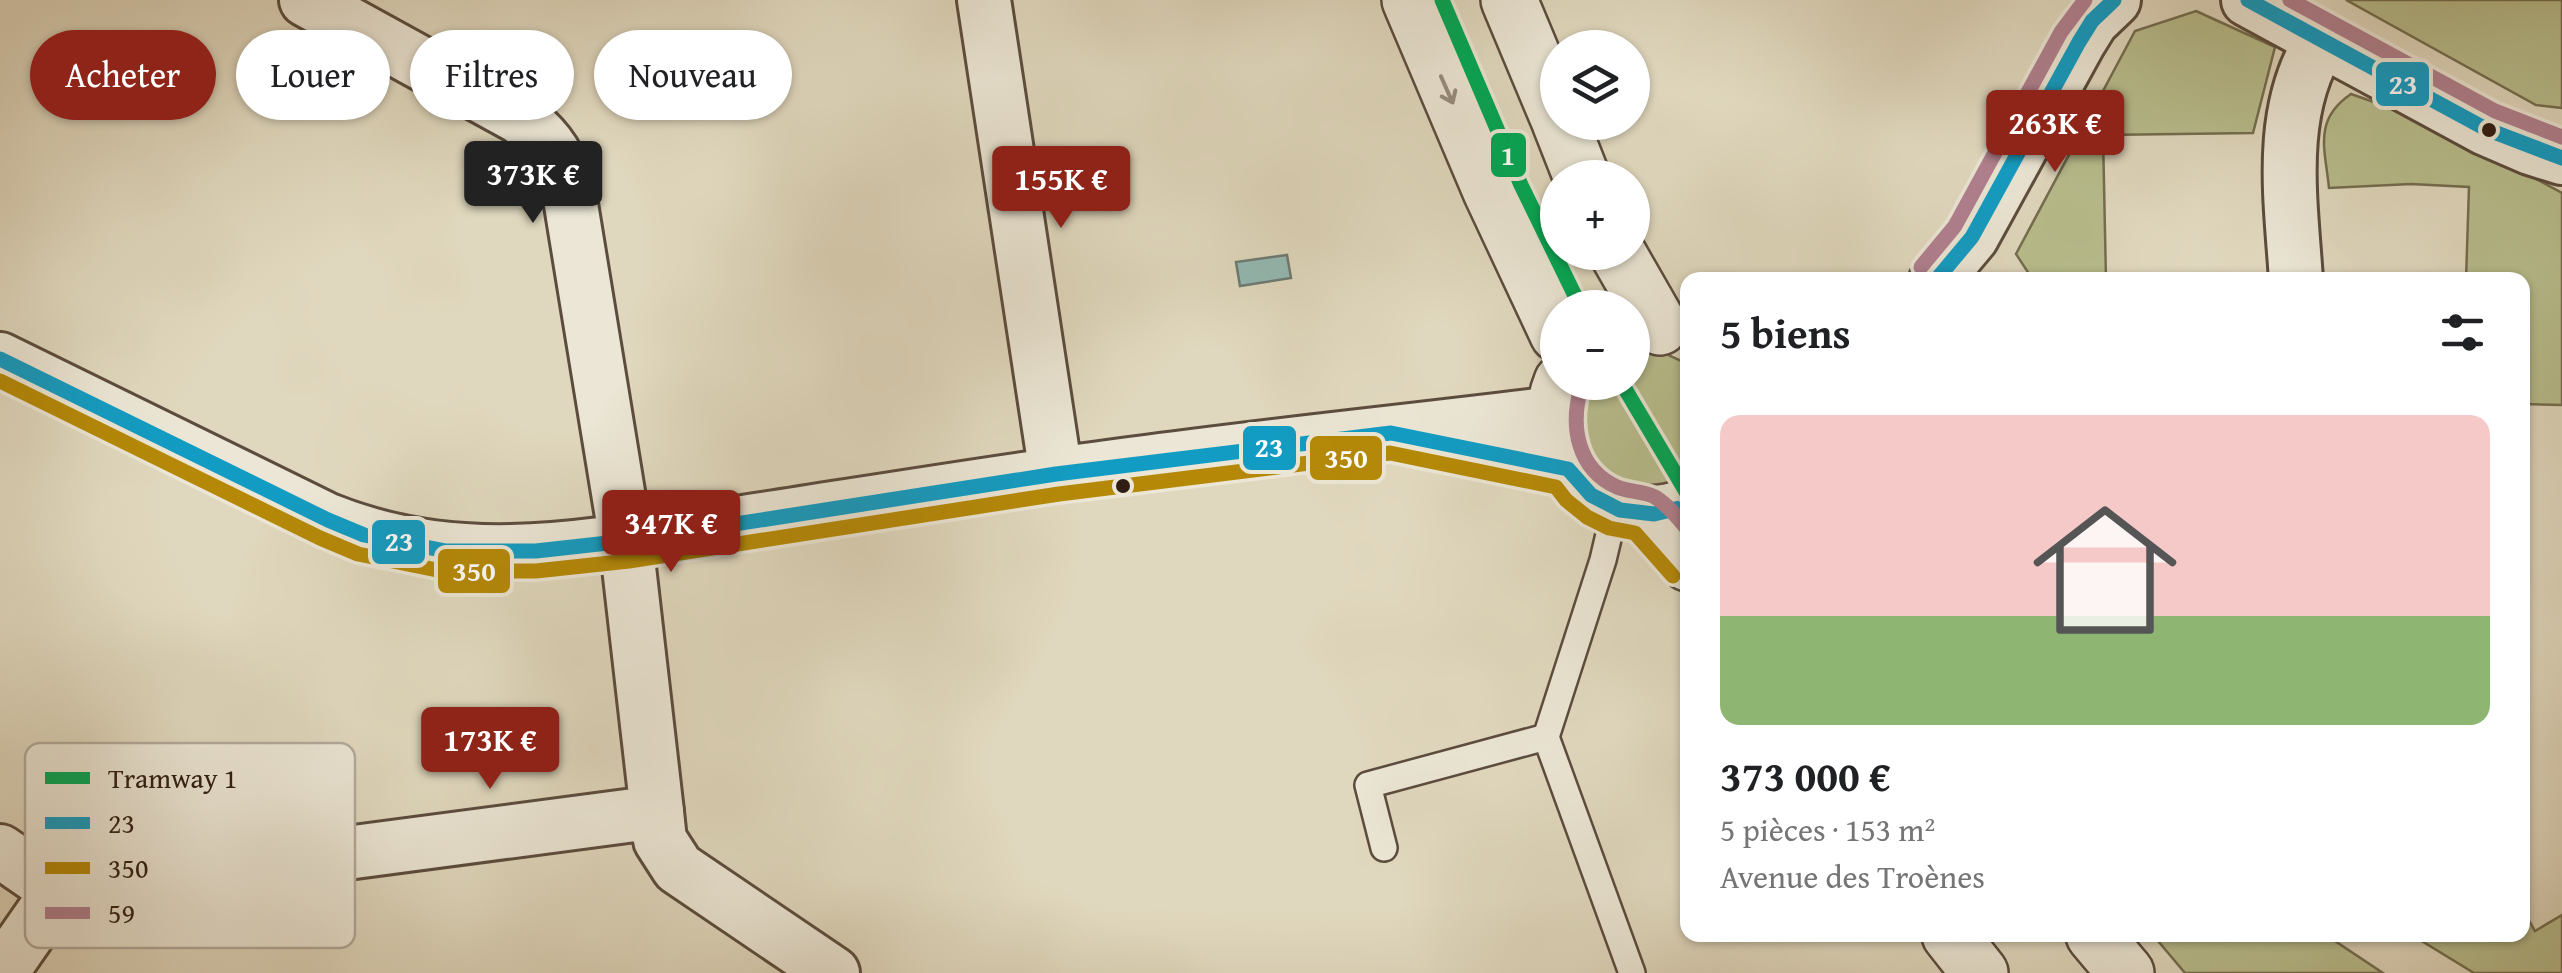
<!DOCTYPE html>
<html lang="fr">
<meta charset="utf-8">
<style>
:root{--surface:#fff;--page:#f6f6f6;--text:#202124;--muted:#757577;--accent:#8f2418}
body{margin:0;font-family:"Gentium Book Plus",serif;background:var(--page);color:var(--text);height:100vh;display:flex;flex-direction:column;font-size:38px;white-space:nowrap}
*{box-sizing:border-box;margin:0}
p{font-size:32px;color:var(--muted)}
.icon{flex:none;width:55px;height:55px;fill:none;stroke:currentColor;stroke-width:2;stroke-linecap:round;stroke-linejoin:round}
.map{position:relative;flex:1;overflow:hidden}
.side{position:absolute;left:1680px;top:272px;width:850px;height:670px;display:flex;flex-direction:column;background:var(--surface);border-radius:20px;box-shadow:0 2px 8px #0004}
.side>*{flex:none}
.banner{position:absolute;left:30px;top:30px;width:950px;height:90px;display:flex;gap:20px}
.buttons{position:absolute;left:1540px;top:30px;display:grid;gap:20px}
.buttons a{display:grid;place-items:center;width:110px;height:110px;border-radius:50%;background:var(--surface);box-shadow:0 2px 8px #0004;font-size:50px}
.price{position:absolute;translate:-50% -85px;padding:0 22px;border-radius:10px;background:var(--accent);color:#fff;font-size:32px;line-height:65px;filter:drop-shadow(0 2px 5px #0008)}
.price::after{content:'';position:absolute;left:50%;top:60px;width:30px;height:22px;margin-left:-15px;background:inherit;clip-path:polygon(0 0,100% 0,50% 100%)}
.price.active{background:#222;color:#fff}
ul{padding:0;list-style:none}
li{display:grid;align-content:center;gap:20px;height:530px;padding:0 40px}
li span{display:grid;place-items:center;height:310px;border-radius:20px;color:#555}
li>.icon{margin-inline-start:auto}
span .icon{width:180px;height:180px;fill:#fffc;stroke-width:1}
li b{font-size:42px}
h2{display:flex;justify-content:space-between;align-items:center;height:120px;padding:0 40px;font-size:42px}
.pill{padding:0 35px;border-radius:45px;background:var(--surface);box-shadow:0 2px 8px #0004;font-size:35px;line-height:90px}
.pill.active{background:var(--accent);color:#fff}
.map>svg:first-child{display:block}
</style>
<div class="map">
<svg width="2562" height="973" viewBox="0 0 2562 973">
<rect width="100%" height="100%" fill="#e0d8be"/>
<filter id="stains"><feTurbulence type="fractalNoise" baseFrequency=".002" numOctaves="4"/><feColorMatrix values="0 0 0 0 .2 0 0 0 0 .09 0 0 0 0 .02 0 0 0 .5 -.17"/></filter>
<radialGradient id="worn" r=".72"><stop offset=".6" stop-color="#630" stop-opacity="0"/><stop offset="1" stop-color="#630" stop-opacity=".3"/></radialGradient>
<g fill="#b8bd8d" stroke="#746e50" stroke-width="2.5">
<polygon points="2346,0 2562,0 2562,108 2536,105"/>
<polygon points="2196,11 2275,47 2253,133 2103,135 2106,280 2033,280 2016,254 2135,31"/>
<path d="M2351 94 2434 123 2562 193V405L2523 404 2522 280H2466L2469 187 2411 184 2329 188C2325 148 2313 120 2351 94Z"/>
<path d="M1641 352 1664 353 1688 364 1687 475C1622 514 1547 443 1591 383L1632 382 1633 354Z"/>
<polygon points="2523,910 2535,931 2562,915 2562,973 2474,973 2412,935 2522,935"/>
<polygon points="2153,935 2326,935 2383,973 2185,973"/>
</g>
<polygon fill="#94b9b3" stroke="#6c7b73" stroke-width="2.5" points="1287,255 1291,278 1240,286 1236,262"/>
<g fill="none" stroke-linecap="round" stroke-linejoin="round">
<g stroke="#5c4c3e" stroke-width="30">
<g id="service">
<polyline points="1546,737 1632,973"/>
<polyline points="1384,848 1368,785 1546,737 1603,560 1615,509"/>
</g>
</g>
<g stroke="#5c4c3e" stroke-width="58">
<g id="minor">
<path d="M306 0 519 117C543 135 556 151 567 180L626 541 657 812"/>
<polyline points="984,0 1056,474"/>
<polyline points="2248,0 2486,129 2530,148 2562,158"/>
<polyline points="1936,280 1972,237 2079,42 2092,21 2114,0"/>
<path d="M2296 280C2291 200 2276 111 2322 40"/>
<path d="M0 359 328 520C465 575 596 545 737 523 842 507 946 490 1051 475 1218 450 1386 434 1554 413"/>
<polyline points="1436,443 1568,469"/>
<polyline points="0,851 58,891 657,812 660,840 678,868 833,973"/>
<polyline points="1,973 58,891"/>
</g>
</g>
<g stroke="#5c4c3e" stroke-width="60">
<g id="tertiary">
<polyline points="1410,0 1491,191 1558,334"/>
<polyline points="1509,0 1558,117"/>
<polyline points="1560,122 1582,178"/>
<polyline points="1617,252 1660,327"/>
<path d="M1562 382C1529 464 1607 538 1688 506"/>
<polyline points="1646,515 1688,563"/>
<polyline points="1950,935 1980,973"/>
<polyline points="2094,935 2126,973"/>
</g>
</g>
<use href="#service" stroke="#ebe6d5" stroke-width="25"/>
<use href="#minor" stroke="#ebe6d5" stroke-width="52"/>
<use href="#tertiary" stroke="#ebe6d5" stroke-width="55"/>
<g stroke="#ebe6d5" stroke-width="22">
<g id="bus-1">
<polyline points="2248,0 2486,129 2562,158"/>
<polyline points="1936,280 1972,237 2079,42 2092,21 2114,0"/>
<polyline points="0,359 328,520 364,535 446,551 536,551 626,541 1056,474 1391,433 1568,469 1591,495 1620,510 1654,514 1688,506"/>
</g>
</g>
<g stroke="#ebe6d5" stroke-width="22">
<polyline id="bus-2" points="0,381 320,538 358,554 442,571 536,571 629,561 1059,494 1390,453 1556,487 1566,500 1587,517 1609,528 1635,533 1673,576"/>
</g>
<g stroke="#ebe6d5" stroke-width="22">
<g id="bus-3">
<polyline points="2290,0 2495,111 2562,137"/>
<polyline points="1921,267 1955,226 2061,32 2085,0"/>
<path d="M1581 388C1570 426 1577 469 1617 487 1629 492 1643 491 1655 497 1668 505 1678 518 1688 530"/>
</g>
</g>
<use href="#bus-1" stroke="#129cc3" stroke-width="15"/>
<use href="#bus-2" stroke="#b58907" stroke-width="15"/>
<use href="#bus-3" stroke="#b08090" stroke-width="15"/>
<g stroke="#ebe6d5" stroke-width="22">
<g id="tram-1">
<polyline points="1442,0 1521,185 1581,308"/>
<polyline points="1621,382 1688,495"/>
</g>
</g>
<use href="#tram-1" stroke="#00a754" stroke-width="15"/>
</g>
<defs><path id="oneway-shaft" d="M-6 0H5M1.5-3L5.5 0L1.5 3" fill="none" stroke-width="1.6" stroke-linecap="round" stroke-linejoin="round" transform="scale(2.5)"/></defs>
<use stroke="#978c7e" href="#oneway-shaft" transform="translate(1447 90) rotate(66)"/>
<g fill="#301e14" stroke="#ebe6d5" stroke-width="4">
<circle cx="2489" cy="130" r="9"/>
<circle cx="1123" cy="486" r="9"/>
</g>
<rect x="25" y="743" width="330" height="205" rx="15" fill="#ebe6d5" stroke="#b3aa9b" stroke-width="2.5"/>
<rect x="45" y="772" width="45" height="12" fill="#00a754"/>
<rect x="45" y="817" width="45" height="12" fill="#129cc3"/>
<rect x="45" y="862" width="45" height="12" fill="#b58907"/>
<rect x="45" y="907" width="45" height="12" fill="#b08090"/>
<g font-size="28" fill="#301e14">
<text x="108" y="788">Tramway 1</text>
<text x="108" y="833">23</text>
<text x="108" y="878">350</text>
<text x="108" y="923">59</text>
</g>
<g stroke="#ebe6d5" stroke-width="4">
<rect x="2374" y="60" width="57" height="48" rx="10" fill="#129cc3"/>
<rect x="1489" y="131" width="39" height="48" rx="10" fill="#00a754"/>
<rect x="1241" y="424" width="57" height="48" rx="10" fill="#129cc3"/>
<rect x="1308" y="434" width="76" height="48" rx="10" fill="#b58907"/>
<rect x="370" y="518" width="57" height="48" rx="10" fill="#129cc3"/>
<rect x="436" y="547" width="76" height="48" rx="10" fill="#b58907"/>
</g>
<g font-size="28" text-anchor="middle" font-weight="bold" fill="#fff">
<text x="2403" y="94">23</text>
<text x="1508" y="165">1</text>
<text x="1269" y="457">23</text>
<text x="1346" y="468">350</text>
<text x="399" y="551">23</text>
<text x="474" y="581">350</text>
</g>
<rect width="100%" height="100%" filter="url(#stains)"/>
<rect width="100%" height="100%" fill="url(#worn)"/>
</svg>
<div class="buttons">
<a><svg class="icon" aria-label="layers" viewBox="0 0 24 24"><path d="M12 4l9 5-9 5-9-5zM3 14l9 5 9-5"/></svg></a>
<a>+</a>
<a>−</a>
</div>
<b class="price" style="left:2055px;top:175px">263K €</b>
<b class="price active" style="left:533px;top:226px">373K €</b>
<b class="price" style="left:1061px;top:231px">155K €</b>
<b class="price" style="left:671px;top:575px">347K €</b>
<b class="price" style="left:490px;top:792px">173K €</b>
<div class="banner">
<a class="pill active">Acheter</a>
<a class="pill">Louer</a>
<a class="pill">Filtres</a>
<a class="pill">Nouveau</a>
</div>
<section class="side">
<h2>5 biens<svg class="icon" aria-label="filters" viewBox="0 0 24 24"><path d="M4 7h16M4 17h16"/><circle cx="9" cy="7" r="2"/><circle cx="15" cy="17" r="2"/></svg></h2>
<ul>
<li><span style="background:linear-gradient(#f6c9c9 65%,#8fb573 0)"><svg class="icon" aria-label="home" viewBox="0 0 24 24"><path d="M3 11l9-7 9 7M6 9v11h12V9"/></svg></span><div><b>373 000 €</b><p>5 pièces · 153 m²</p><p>Avenue des Troènes</p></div></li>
</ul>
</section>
</div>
